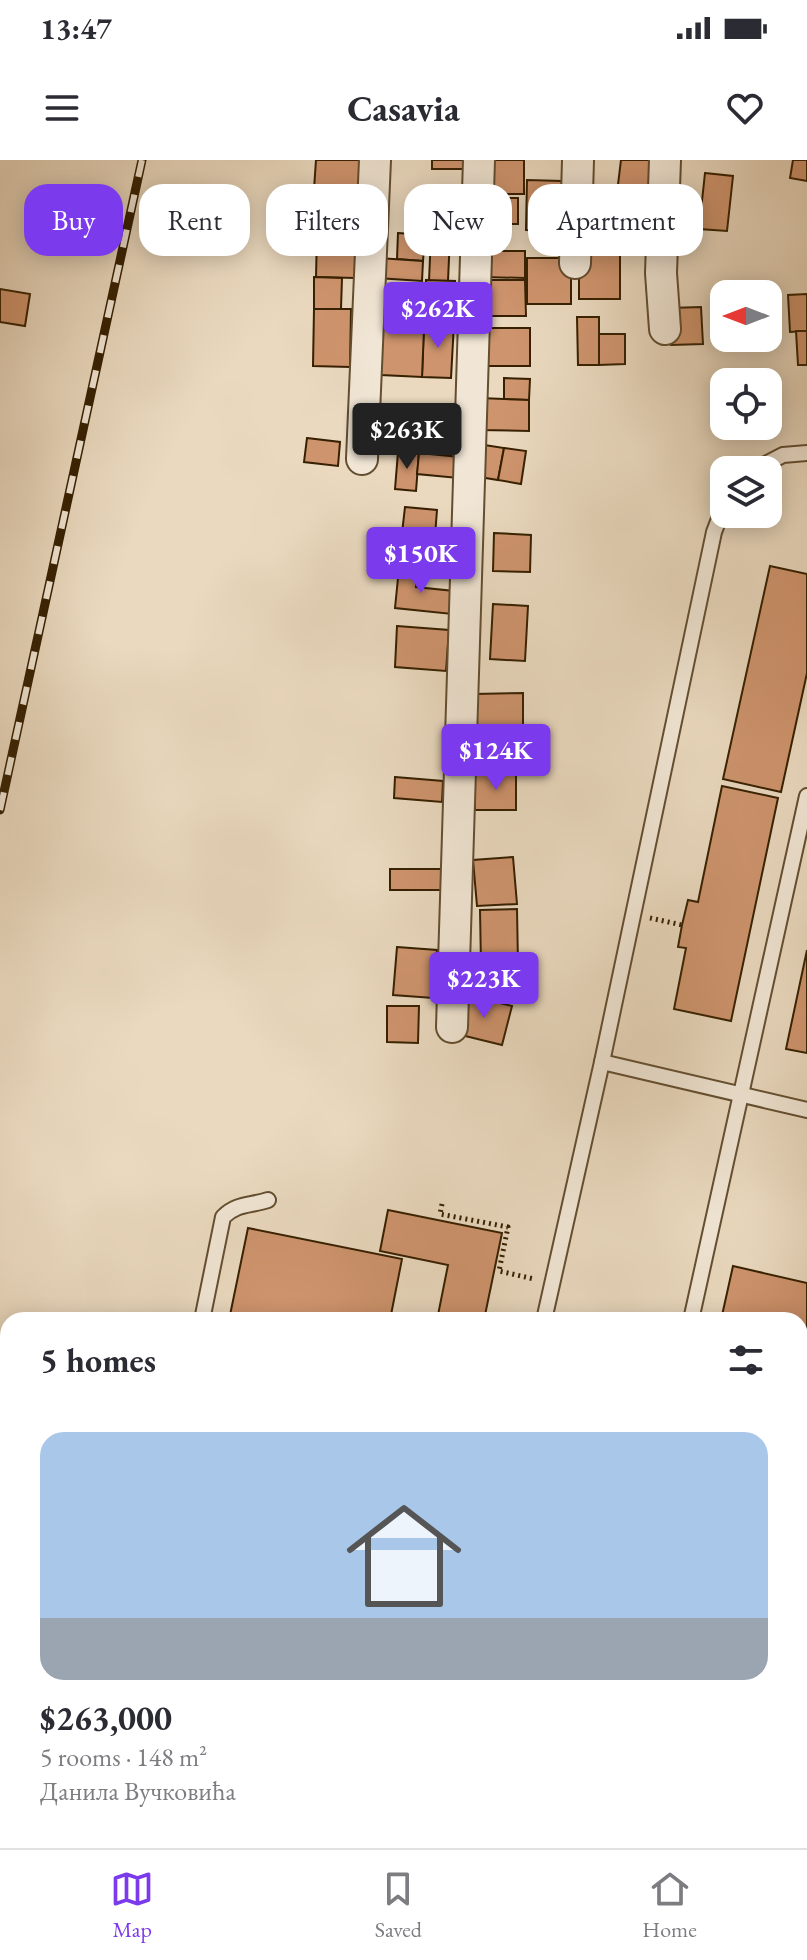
<!DOCTYPE html>
<meta charset="utf-8">
<style>
:root{--surface:#fff;--page:#f2f2f3;--text:#2b2b33;--muted:#7c7c81;--line:#e1e1e2;--accent:#7c3aed}
body{margin:0;font-family:"EB Garamond",serif;background:var(--page);color:var(--text);height:100vh;display:flex;flex-direction:column;font-size:30px;white-space:nowrap}
*{box-sizing:border-box;margin:0}
p{font-size:26px;color:var(--muted)}
.icon{flex:none;width:44px;height:44px;fill:none;stroke:currentColor;stroke-width:2;stroke-linecap:round;stroke-linejoin:round}
.map{position:relative;flex:1;overflow:hidden}
.side{position:absolute;left:0px;top:1152px;width:808px;height:536px;display:flex;flex-direction:column;background:var(--surface);border-radius:24px 24px 0 0;box-shadow:0 4px 20px #0003}
.side>*{flex:none}
.banner{position:absolute;left:24px;top:24px;width:760px;height:72px;display:flex;gap:16px}
.needle{width:52px;rotate:270deg}
.controls{position:absolute;left:710px;top:120px;display:grid;gap:16px}
.controls a{display:grid;place-items:center;width:72px;height:72px;border-radius:16px;background:var(--surface);box-shadow:0 4px 20px #0003;font-size:40px}
.price{position:absolute;translate:-50% -68px;padding:0 18px;border-radius:8px;background:var(--accent);color:#fff;font-size:26px;line-height:52px;filter:drop-shadow(0 2px 4px #0008)}
.price::after{content:'';position:absolute;left:50%;top:48px;width:24px;height:18px;margin-left:-12px;background:inherit;clip-path:polygon(0 0,100% 0,50% 100%)}
.price.selected{background:#222;color:#fff}
ul{padding:0;list-style:none}
li{display:grid;align-content:center;gap:16px;height:424px;padding:0 40px}
li span{display:grid;place-items:center;height:248px;border-radius:24px;color:#555}
li>.icon{margin-inline-start:auto}
span .icon{width:144px;height:144px;fill:#fffc;stroke-width:1}
li b{font-size:34px}
h2{display:flex;justify-content:space-between;align-items:center;height:96px;padding:0 40px;font-size:34px}
.tag{padding:0 28px;border-radius:24px;background:var(--surface);box-shadow:0 4px 20px #0003;font-size:28px;line-height:72px}
.tag.selected{background:var(--accent);color:#fff}
.status{display:flex;justify-content:space-between;align-items:center;height:56px;padding:0 40px;background:var(--surface);direction:ltr}
.status svg{height:22px;fill:currentColor}
header{display:flex;justify-content:space-between;align-items:center;height:104px;padding:0 40px;background:var(--surface);font-size:36px;font-weight:700}
.tab-bar{display:flex;justify-content:space-around;align-items:center;height:112px;border-top:2px solid var(--line);background:var(--surface);font-size:22px;color:var(--muted)}
.tab-bar a{display:grid;justify-items:center;gap:4px}
.tab-bar .selected{color:var(--accent)}
.map>svg:first-child{display:block}
</style>
<div class="status"><b>13:47</b><svg viewBox="0 0 49 12"><path d="M0 12V9h3v3zM5 12V6h3v6zM10 12V3h3v9zM15 12V0h3v12zM26 1h20v11H26zM47 4h2v5h-2z"/></svg></div>
<header><svg class="icon" aria-label="menu" viewBox="0 0 24 24"><path d="M4 6h16M4 12h16M4 18h16"/></svg>Casavia<svg class="icon" aria-label="heart" viewBox="0 0 24 24"><path d="M12 20l-8-8c-3-5 5-10 8-4 3-6 11-1 8 4z"/></svg></header>
<div class="map">
<svg width="807" height="1688" viewBox="0 0 807 1688">
<rect width="100%" height="100%" fill="#ead9bf"/>
<filter id="stains"><feTurbulence type="fractalNoise" baseFrequency=".0025" numOctaves="4"/><feColorMatrix values="0 0 0 0 .2 0 0 0 0 .09 0 0 0 0 .02 0 0 0 .5 -.17"/></filter>
<radialGradient id="worn" r=".72"><stop offset=".6" stop-color="#630" stop-opacity="0"/><stop offset="1" stop-color="#630" stop-opacity=".3"/></radialGradient>
<g fill="#ce946d" stroke="#362001" stroke-width="2">
<polygon points="316,0 363,0 361,32 314,29"/>
<polygon points="432,0 467,0 468,9 432,9"/>
<rect x="485" y="0" width="39" height="34"/>
<polygon points="621,0 653,0 647,53 615,49"/>
<polygon points="793,0 807,0 807,21 790,18"/>
<polygon points="705,13 733,16 727,71 699,69"/>
<polygon points="527,20 562,21 561,71 526,70"/>
<polygon points="319,30 356,32 353,69 317,67"/>
<polygon points="666,31 689,32 686,78 664,77"/>
<rect x="481" y="38" width="37" height="26"/>
<polygon points="583,51 620,53 619,80 582,78"/>
<polygon points="317,73 356,74 355,118 316,117"/>
<polygon points="398,73 425,75 423,101 397,99"/>
<polygon points="431,75 450,76 448,121 429,121"/>
<polygon points="482,91 525,91 525,118 481,117"/>
<rect x="579" y="95" width="41" height="44"/>
<polygon points="378,98 423,101 422,121 377,118"/>
<rect x="527" y="98" width="44" height="46"/>
<polygon points="314,117 342,118 341,149 314,149"/>
<polygon points="426,120 455,121 454,163 424,162"/>
<polygon points="490,120 525,120 526,156 490,156"/>
<polygon points="0,129 30,134 25,166 0,162"/>
<polygon points="807,134 807,171 790,172 788,135"/>
<polygon points="701,147 703,184 671,185 669,148"/>
<polygon points="314,149 351,149 350,207 313,206"/>
<polygon points="577,157 599,157 599,205 578,205"/>
<polygon points="424,162 454,163 451,218 422,217"/>
<polygon points="382,167 424,169 422,217 381,215"/>
<rect x="485" y="168" width="45" height="38"/>
<polygon points="796,171 807,171 807,205 798,205"/>
<polygon points="599,174 625,174 625,204 599,205"/>
<polygon points="504,218 530,219 529,240 504,239"/>
<polygon points="480,238 529,240 529,271 479,270"/>
<polygon points="403,264 440,267 437,295 401,292"/>
<polygon points="307,278 340,282 338,306 304,302"/>
<polygon points="478,284 504,288 498,320 473,316"/>
<polygon points="504,288 526,291 521,324 498,320"/>
<polygon points="398,292 419,293 416,331 395,329"/>
<polygon points="419,293 460,297 458,318 417,314"/>
<polygon points="405,347 437,350 435,376 402,373"/>
<polygon points="402,373 456,377 454,405 420,402 419,409 399,408"/>
<polygon points="494,373 531,375 530,412 493,411"/>
<polygon points="770,406 807,414 807,513 781,632 723,619"/>
<polygon points="399,408 417,410 416,427 454,431 452,454 395,448"/>
<polygon points="493,444 528,446 525,501 490,499"/>
<polygon points="397,466 449,470 446,511 395,507"/>
<polygon points="523,533 523,576 474,576 474,534"/>
<rect x="475" y="613" width="41" height="37"/>
<polygon points="395,617 443,621 442,642 394,638"/>
<polygon points="722,626 778,638 731,861 674,849 686,788 678,787 682,765 688,740 698,742"/>
<polygon points="513,697 517,744 477,746 473,700"/>
<rect x="390" y="709" width="53" height="21"/>
<polygon points="517,749 518,804 481,805 480,750"/>
<polygon points="397,787 437,790 433,838 393,835"/>
<polygon points="807,790 807,893 786,889"/>
<polygon points="466,835 512,846 502,885 457,874"/>
<polygon points="387,846 419,846 418,883 387,882"/>
<polygon points="388,1050 502,1073 484,1160 437,1160 448,1105 380,1091"/>
<polygon points="248,1068 402,1099 390,1160 229,1160"/>
<polygon points="733,1106 807,1123 807,1423 800,1422 800,1160 721,1160"/>
<polygon points="800,1509 807,1511 807,1536 800,1569"/>
<polygon points="806,1543 807,1543 807,1683 792,1680 800,1680 800,1569"/>
<polygon points="326,1680 387,1680 385,1688 325,1688"/>
<polygon points="707,1680 776,1680 774,1688 705,1688"/>
<polygon points="485,1681 517,1688 484,1688"/>
</g>
<g fill="none" stroke-linecap="round" stroke-linejoin="round">
<g stroke="#634e30" stroke-width="18">
<g id="service">
<polyline points="754,310 783,295 807,293"/>
<polyline points="602,902 807,950"/>
<path d="M202 1160 223 1057C237 1043 250 1046 268 1040"/>
<polyline points="544,1160 602,902 714,372 724,346"/>
<polyline points="691,1160 807,636"/>
<polyline points="800,1480 807,1482"/>
<polyline points="0,1668 8,1669"/>
<polyline points="662,1680 700,1688"/>
<polyline points="414,1688 416,1680"/>
</g>
</g>
<g stroke="#634e30" stroke-width="34">
<g id="minor">
<polyline points="575,103 578,0"/>
<polyline points="665,169 661,113 665,0"/>
<polyline points="362,299 375,0"/>
<polyline points="452,867 479,0"/>
</g>
</g>
<g stroke="#362001" stroke-width="5" stroke-dasharray="2 4" stroke-linecap="butt">
<polyline points="650,758 682,765"/>
<polyline points="442,1044 440,1054 508,1067 499,1111 534,1119"/>
</g>
<use href="#service" stroke="#f1e6d5" stroke-width="14"/>
<use href="#minor" stroke="#f1e6d5" stroke-width="30"/>
<g stroke="#362001" stroke-width="9">
<polyline id="rail" points="0,650 142,0"/>
</g>
<use href="#rail" stroke="#f1e6d5" stroke-width="6" stroke-dasharray="18" stroke-linecap="butt"/>
</g>
<rect width="100%" height="100%" filter="url(#stains)"/>
<rect width="100%" height="100%" fill="url(#worn)"/>
</svg>
<div class="controls">
<a><svg class="needle" viewBox="-14 -14 28 28"><path d="M0-13l5 13h-10z" fill="#e53935"/><path d="M0 13l5-13h-10z" fill="#7c7c81"/></svg></a>
<a><svg class="icon" aria-label="locate" viewBox="0 0 24 24"><circle cx="12" cy="12" r="6"/><path d="M12 2v4M12 18v4M2 12h4M18 12h4"/></svg></a>
<a><svg class="icon" aria-label="layers" viewBox="0 0 24 24"><path d="M12 4l9 5-9 5-9-5zM3 14l9 5 9-5"/></svg></a>
</div>
<b class="price" style="left:438px;top:190px">$262K</b>
<b class="price selected" style="left:407px;top:311px">$263K</b>
<b class="price" style="left:421px;top:435px">$150K</b>
<b class="price" style="left:496px;top:632px">$124K</b>
<b class="price" style="left:484px;top:860px">$223K</b>
<div class="banner">
<a class="tag selected">Buy</a>
<a class="tag">Rent</a>
<a class="tag">Filters</a>
<a class="tag">New</a>
<a class="tag">Apartment</a>
</div>
<section class="side">
<h2>5 homes<svg class="icon" aria-label="filters" viewBox="0 0 24 24"><path d="M4 7h16M4 17h16"/><circle cx="9" cy="7" r="2"/><circle cx="15" cy="17" r="2"/></svg></h2>
<ul>
<li><span style="background:linear-gradient(#a9c7e8 75%,#9aa5b1 0)"><svg class="icon" aria-label="home" viewBox="0 0 24 24"><path d="M3 11l9-7 9 7M6 9v11h12V9"/></svg></span><div><b>$263,000</b><p>5 rooms · 148 m²</p><p>Данила Вучковића</p></div></li>
</ul>
</section>
</div>
<nav class="tab-bar">
<a class="selected"><svg class="icon" aria-label="map" viewBox="0 0 24 24"><path d="M3 6l6-2 6 2 6-2v14l-6 2-6-2-6 2zM9 4v14M15 6v14"/></svg>Map</a>
<a><svg class="icon" aria-label="saved" viewBox="0 0 24 24"><path d="M7 4h10v16l-5-4-5 4z"/></svg>Saved</a>
<a><svg class="icon" aria-label="home" viewBox="0 0 24 24"><path d="M3 11l9-7 9 7M6 9v11h12V9"/></svg>Home</a>
</nav>
